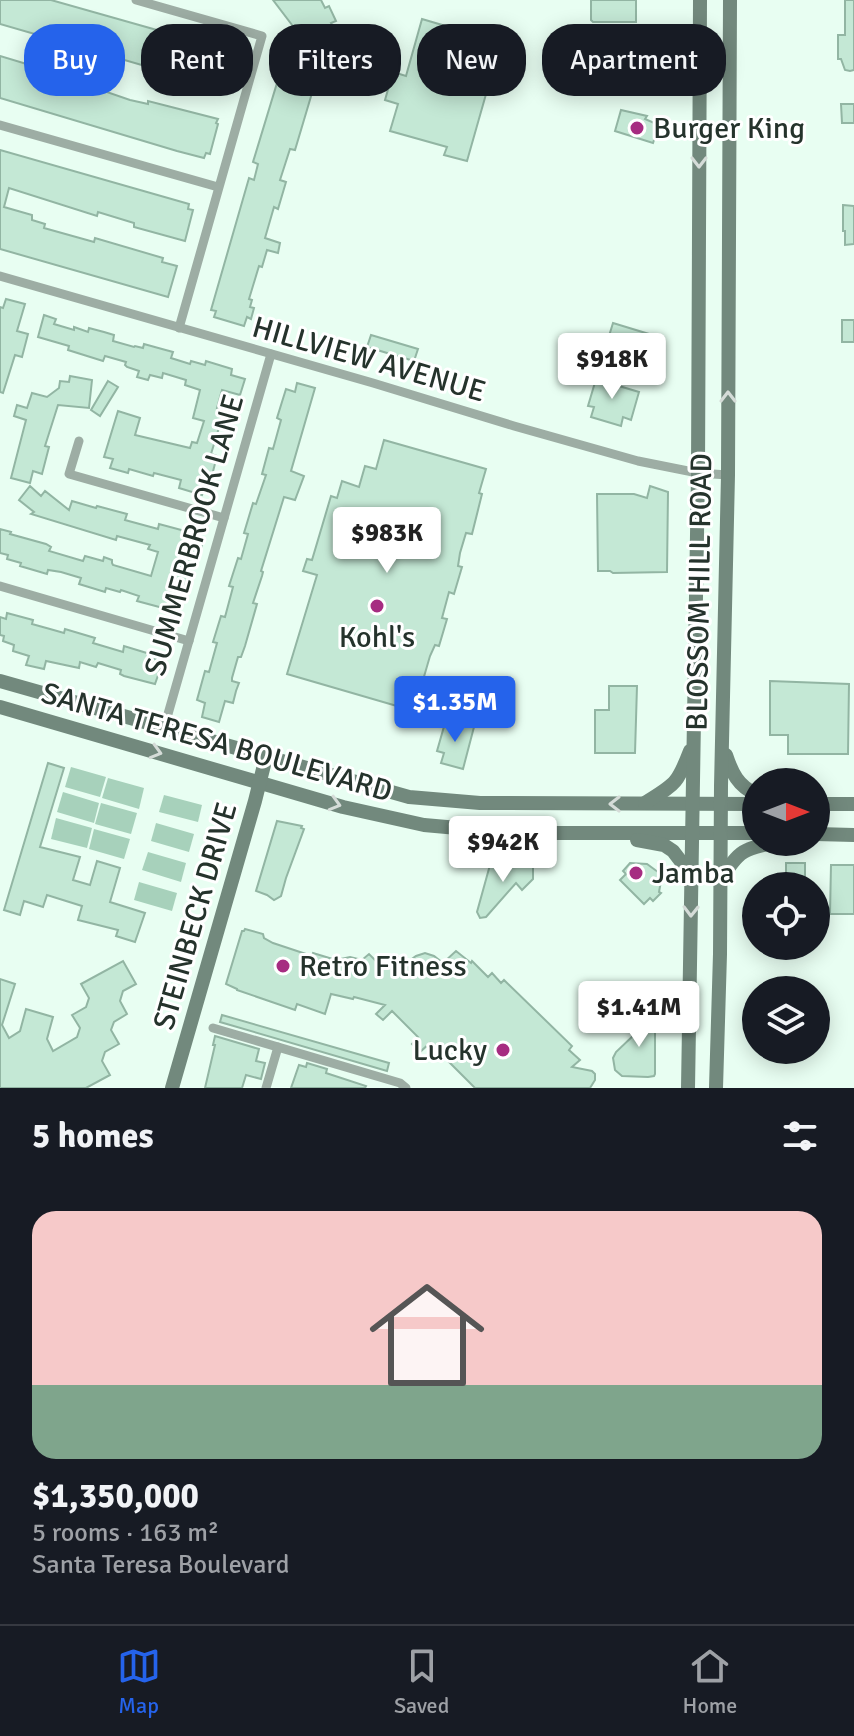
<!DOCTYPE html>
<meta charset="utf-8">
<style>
:root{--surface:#171b24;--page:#242831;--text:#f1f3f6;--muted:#9ea1a6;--line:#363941;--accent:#2563eb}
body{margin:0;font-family:Signika,sans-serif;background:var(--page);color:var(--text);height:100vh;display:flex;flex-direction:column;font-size:30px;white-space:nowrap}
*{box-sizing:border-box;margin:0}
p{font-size:26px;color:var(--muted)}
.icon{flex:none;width:44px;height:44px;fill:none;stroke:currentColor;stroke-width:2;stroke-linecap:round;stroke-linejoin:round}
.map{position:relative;height:1088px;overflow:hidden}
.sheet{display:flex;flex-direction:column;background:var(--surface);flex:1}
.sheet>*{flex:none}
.banner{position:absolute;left:24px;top:24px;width:806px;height:72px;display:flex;gap:16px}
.needle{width:52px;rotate:90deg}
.controls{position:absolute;left:742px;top:768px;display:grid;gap:16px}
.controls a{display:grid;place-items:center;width:88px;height:88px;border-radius:50%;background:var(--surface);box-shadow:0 4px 20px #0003;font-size:40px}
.price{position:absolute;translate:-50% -68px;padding:0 18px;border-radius:8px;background:#fff;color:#222;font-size:26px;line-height:52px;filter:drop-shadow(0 2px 4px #0008)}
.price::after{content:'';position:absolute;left:50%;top:48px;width:24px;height:18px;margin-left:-12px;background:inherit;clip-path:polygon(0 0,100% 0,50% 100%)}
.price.active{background:var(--accent);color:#fff}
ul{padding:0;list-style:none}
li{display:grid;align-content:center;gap:16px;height:424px;padding:0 32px}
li+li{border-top:2px solid var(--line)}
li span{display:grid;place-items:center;height:248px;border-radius:24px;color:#555}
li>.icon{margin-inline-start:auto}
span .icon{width:144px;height:144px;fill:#fffc;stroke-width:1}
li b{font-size:34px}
h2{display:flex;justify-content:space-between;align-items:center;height:96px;padding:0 32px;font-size:34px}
.pill{padding:0 28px;border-radius:32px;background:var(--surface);box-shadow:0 4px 20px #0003;font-size:28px;line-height:72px}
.pill.active{background:var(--accent);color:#fff}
.dock{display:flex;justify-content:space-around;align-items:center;height:112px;border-top:2px solid var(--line);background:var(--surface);font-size:22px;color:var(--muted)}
.dock a{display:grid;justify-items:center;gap:4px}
.dock .active{color:var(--accent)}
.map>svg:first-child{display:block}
</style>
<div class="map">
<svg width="854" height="1088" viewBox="0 0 854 1088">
<rect width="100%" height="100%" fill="#e8fef2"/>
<g fill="#a7d1bb">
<polygon points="71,767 106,777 100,797 65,787"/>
<polygon points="108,778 144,788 139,809 102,798"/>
<polygon points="63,792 99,803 94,823 57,812"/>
<polygon points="164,795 202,805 198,822 159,812"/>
<polygon points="101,803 137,813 131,834 95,824"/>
<polygon points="56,818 92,828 87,848 51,839"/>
<polygon points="156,823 194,834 189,852 151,841"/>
<polygon points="94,829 130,839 124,859 89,849"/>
<polygon points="148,852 186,863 181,882 142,870"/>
<polygon points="139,882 177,893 172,911 134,900"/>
</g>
<g fill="#c4e8d5" stroke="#92b5a3" stroke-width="2">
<polygon points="0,0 51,0 238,53 228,90 0,24"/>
<polygon points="273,0 321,0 325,8 329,6 336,21 331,23 334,28 305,41 303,37 299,39 292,25"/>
<polygon points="591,0 636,0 636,22 593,22 591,20"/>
<polygon points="845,0 854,0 854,70 850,71 845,70 841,59 838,59 838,35 845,35"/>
<polygon points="422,19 493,40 488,57 496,59 467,161 444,155 447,147 390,131 398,104 385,100 393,72 406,76"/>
<polygon points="0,56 96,85 95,88 130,100 148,104 148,101 218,119 216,123 218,124 210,154 206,153 204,158 177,151 0,98"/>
<polygon points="293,59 316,65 308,92 312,93 295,150 290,149 280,180 286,182 278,209 274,207 265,238 280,243 278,253 267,250 262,267 259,266 249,299 252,300 250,307 254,308 251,319 247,317 244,326 214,317 216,311 211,310 249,178 254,180 258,164 253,162 284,60 292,62"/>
<polygon points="841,104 854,104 854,123 842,123"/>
<polygon points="621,110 647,116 645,119 659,125 653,143 615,131"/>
<polygon points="0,150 189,204 188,209 193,210 185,241 134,227 134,223 98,212 97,216 9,188 4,207 32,215 32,220 45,224 44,228 94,242 95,238 163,258 162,262 177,266 168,297 0,249"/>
<polygon points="843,205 854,206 854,244 845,245 845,231 843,231"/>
<polygon points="6,299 25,304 17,331 28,334 22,357 15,355 3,393 0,392 0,307 3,308"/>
<polygon points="44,315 56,319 54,324 74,330 74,327 88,332 89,328 104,332 114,335 113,341 134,347 135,346 143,348 144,344 162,349 173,352 171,358 190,364 191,361 205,365 206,361 232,369 231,375 245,379 240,395 222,390 217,408 230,412 227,423 221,421 211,454 217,456 210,483 206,482 202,495 179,488 181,480 154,473 153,476 129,469 128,473 110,468 113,459 104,457 118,411 140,418 135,435 190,448 192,442 197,443 204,421 193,418 200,390 185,385 186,380 163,373 162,378 150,375 148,380 137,377 139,371 127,367 125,365 126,362 105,356 103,361 68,350 69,346 38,337"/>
<rect x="842" y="320" width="12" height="22"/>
<polygon points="613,323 649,334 642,360 638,358 637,361 626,357 626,355 605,349"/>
<polygon points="371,335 418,349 414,361 367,347"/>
<polygon points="608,374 621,378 619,386 639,392 631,420 623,417 621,426 591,417 594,407 588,406 596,379 605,382"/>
<polygon points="70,376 92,380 89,408 58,405 45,446 49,447 42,474 33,471 30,483 11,478 26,420 14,416 17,405 27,408 32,393 47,397 59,388 60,381 69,382"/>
<polygon points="108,381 118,387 100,416 91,410"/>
<polygon points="297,383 315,388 291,471 304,476 295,500 284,497 261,571 263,572 262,576 253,603 257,604 245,646 241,657 238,657 232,678 232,681 239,683 236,691 233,703 225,701 219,722 202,717 205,703 197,700 205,671 209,672 217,643 213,642 221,616 225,617 233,587 229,586 238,558 241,559 248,534 244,533 253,503 256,504 266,475 262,474 269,448 273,449 281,420 277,418 286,389 295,392"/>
<polygon points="384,440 486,469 479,493 482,494 472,534 466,533 460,553 458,566 462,567 454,594 449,592 442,618 447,619 439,646 435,645 430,656 414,711 287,674 317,575 303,571 307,559 312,560 331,496 337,498 342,481 359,487 365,466 376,469"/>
<polygon points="30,486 41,496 45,491 69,510 72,501 96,508 97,506 127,514 125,520 158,529 159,524 185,531 184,535 203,542 198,557 194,556 189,574 193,575 190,588 185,586 178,608 164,604 163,608 137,601 139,596 121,590 120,592 106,588 105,592 79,584 81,578 61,572 48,570 47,574 20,566 21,563 7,559 8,555 0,553 0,529 11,532 10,534 46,544 51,547 49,551 83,561 85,556 103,561 104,557 112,560 112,563 113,565 151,576 158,552 148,549 150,545 117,536 116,540 31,514 34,512 19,500"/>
<polygon points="650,486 668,492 667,572 613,573 610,571 598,571 597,494 634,494 647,498"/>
<polygon points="7,613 33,620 32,624 50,629 64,633 65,629 95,638 93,643 123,652 124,646 150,654 149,657 163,661 155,684 124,676 120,674 121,670 98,663 96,667 80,662 79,668 46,661 44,669 26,665 29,656 13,651 14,645 3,641 4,636 0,635 0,617 6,619"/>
<polygon points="770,681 849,684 848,754 788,754 788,735 770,735"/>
<polygon points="609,686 637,686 635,753 595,753 595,710 609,710"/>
<polygon points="445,723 457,726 458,723 474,727 463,769 441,763 444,753 437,751"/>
<polygon points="48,763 64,768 40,847 80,857 73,880 90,885 97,861 120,868 110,902 145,913 135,942 116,936 118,930 78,920 82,906 47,895 43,907 24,901 20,915 4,910"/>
<polygon points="277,821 302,826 301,828 304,829 286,878 281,896 274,900 267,895 256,891"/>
<polygon points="510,862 533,864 533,879 522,890 516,883 486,917 480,918 477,912 490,865 510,864"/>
<polygon points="630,863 647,864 658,872 661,881 659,892 661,893 653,901 650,898 644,904 620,880 626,874 623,871"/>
<polygon points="786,863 805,863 805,877 798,877 798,886 786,886"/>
<polygon points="831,865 854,865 854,914 830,914"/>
<polygon points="245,929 263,934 264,938 273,943 312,956 313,953 336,960 350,957 362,960 369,954 378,963 386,955 392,961 397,956 405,964 416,956 425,953 434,956 443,963 456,951 471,963 472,961 488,977 492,973 501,983 504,980 572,1046 569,1050 580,1060 572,1067 592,1071 595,1074 595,1080 590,1088 475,1088 430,1043 420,1052 412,1044 418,1037 392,1011 383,1020 376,1014 385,1005 354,997 353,999 331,994 325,1014 297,1004 295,1010 237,990 237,989 226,984 242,931 244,931"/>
<polygon points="123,961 136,984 123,991 120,1001 127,1014 114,1022 111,1030 119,1044 105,1052 102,1061 110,1075 86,1088 0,1088 0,979 15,984 2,1025 9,1038 20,1031 26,1009 53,1017 47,1039 53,1051 77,1037 80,1028 72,1015 86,1007 89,998 81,984"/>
<polygon points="642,1010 656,1011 656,1021 659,1021 659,1031 655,1031 655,1074 654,1076 648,1077 622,1076 615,1070 613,1058 616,1052 637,1032 637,1021 642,1021"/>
<polygon points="222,1015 389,1063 387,1071 220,1022"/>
<polygon points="215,1036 259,1049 256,1061 265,1063 261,1079 246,1075 242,1088 205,1088 215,1045 213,1045"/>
<polygon points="307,1063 327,1069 326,1073 366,1086 365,1088 291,1088 299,1065 306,1067"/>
</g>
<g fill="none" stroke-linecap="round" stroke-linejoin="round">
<g stroke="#9dada4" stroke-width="9">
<polyline points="136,0 262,36 179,328"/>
<polyline points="0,125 218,187"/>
<polyline points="0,276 373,383 514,426 638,461 698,473 728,475"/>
<polyline points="79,441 69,474 224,518"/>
<polyline points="0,586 189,641"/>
<polyline points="164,728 271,354"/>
<polyline points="213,1028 400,1083 406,1088"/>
<polyline points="266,1088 278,1047"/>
</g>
<g stroke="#72897d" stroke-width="14">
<polyline points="0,681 409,797 480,803 756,804"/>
<polyline points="0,707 343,807 424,825 514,833 756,833"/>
<path d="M726 755C732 773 738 786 756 794"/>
<path d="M645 803C675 784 677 785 690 751"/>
<polyline points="816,804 854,804"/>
<polyline points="816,834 854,835"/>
<polyline points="637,840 664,845 673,851 692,876"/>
<path d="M721 880C738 850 745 848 778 842"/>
<polyline points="172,1088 255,801 266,757"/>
<polyline points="688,1088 698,473 700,0"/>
<polyline points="716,1088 720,954 721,786 728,475 730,0"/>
</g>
</g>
<defs><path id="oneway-chevron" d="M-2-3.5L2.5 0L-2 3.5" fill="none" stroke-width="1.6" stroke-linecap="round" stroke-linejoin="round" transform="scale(2)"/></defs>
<g stroke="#d5dcd8">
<use href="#oneway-chevron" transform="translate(699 162) rotate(90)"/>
<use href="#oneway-chevron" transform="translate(728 397) rotate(-90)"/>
<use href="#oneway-chevron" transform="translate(156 752) rotate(16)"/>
<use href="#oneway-chevron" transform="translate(335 804) rotate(16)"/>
<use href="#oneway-chevron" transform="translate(615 804) rotate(180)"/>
<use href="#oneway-chevron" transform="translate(691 911) rotate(91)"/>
</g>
<g fill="#a62c81" stroke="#fff" stroke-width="3">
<circle cx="637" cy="128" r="8"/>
<circle cx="377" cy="606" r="8"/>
<circle cx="636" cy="873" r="8"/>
<circle cx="283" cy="966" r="8"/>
<circle cx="503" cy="1050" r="8"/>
</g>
<g text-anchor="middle" stroke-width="6" stroke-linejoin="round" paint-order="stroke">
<g font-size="30" fill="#25332c" stroke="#fff" text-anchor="start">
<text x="653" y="138">Burger King</text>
<text x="377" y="647" text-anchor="middle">Kohl's</text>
<text x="652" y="883">Jamba</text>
<text x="299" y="976">Retro Fitness</text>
<text x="487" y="1060" text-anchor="end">Lucky</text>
</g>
<g font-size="30" fill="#25332c" stroke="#fff">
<text transform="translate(369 359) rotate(16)" y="10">HILLVIEW AVENUE</text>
<text transform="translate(194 535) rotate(-74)" y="10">SUMMERBROOK LANE</text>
<text transform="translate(699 592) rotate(-89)" y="10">BLOSSOM HILL ROAD</text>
<text transform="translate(217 742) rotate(16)" y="10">SANTA TERESA BOULEVARD</text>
<text transform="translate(195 916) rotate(-74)" y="10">STEINBECK DRIVE</text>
</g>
</g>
</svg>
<div class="controls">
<a><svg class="needle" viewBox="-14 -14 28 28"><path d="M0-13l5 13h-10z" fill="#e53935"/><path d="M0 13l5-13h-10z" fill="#9ea1a6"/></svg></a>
<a><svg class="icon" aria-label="locate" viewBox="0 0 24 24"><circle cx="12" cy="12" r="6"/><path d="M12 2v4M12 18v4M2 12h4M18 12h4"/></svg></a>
<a><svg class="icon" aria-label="layers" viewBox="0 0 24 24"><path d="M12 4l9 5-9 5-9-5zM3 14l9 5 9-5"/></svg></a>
</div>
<b class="price" style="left:612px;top:401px">$918K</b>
<b class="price" style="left:387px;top:575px">$983K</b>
<b class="price active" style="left:455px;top:744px">$1.35M</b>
<b class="price" style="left:503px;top:884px">$942K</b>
<b class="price" style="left:639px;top:1049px">$1.41M</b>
<div class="banner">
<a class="pill active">Buy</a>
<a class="pill">Rent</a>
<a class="pill">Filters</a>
<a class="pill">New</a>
<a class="pill">Apartment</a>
</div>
</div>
<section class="sheet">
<h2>5 homes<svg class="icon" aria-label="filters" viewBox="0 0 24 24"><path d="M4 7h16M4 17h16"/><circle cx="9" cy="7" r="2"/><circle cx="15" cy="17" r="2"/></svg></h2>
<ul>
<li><span style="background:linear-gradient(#f6c9c9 70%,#7fa58c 0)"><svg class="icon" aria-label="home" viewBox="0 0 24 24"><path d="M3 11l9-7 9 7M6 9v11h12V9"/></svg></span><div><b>$1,350,000</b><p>5 rooms · 163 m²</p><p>Santa Teresa Boulevard</p></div></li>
</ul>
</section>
<nav class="dock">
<a class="active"><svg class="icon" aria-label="map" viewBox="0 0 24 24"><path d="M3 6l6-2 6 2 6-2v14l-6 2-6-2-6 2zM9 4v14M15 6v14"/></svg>Map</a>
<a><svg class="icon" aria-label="saved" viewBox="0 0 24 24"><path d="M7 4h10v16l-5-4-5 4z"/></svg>Saved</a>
<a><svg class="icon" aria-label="home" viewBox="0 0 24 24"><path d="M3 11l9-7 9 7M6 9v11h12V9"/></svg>Home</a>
</nav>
